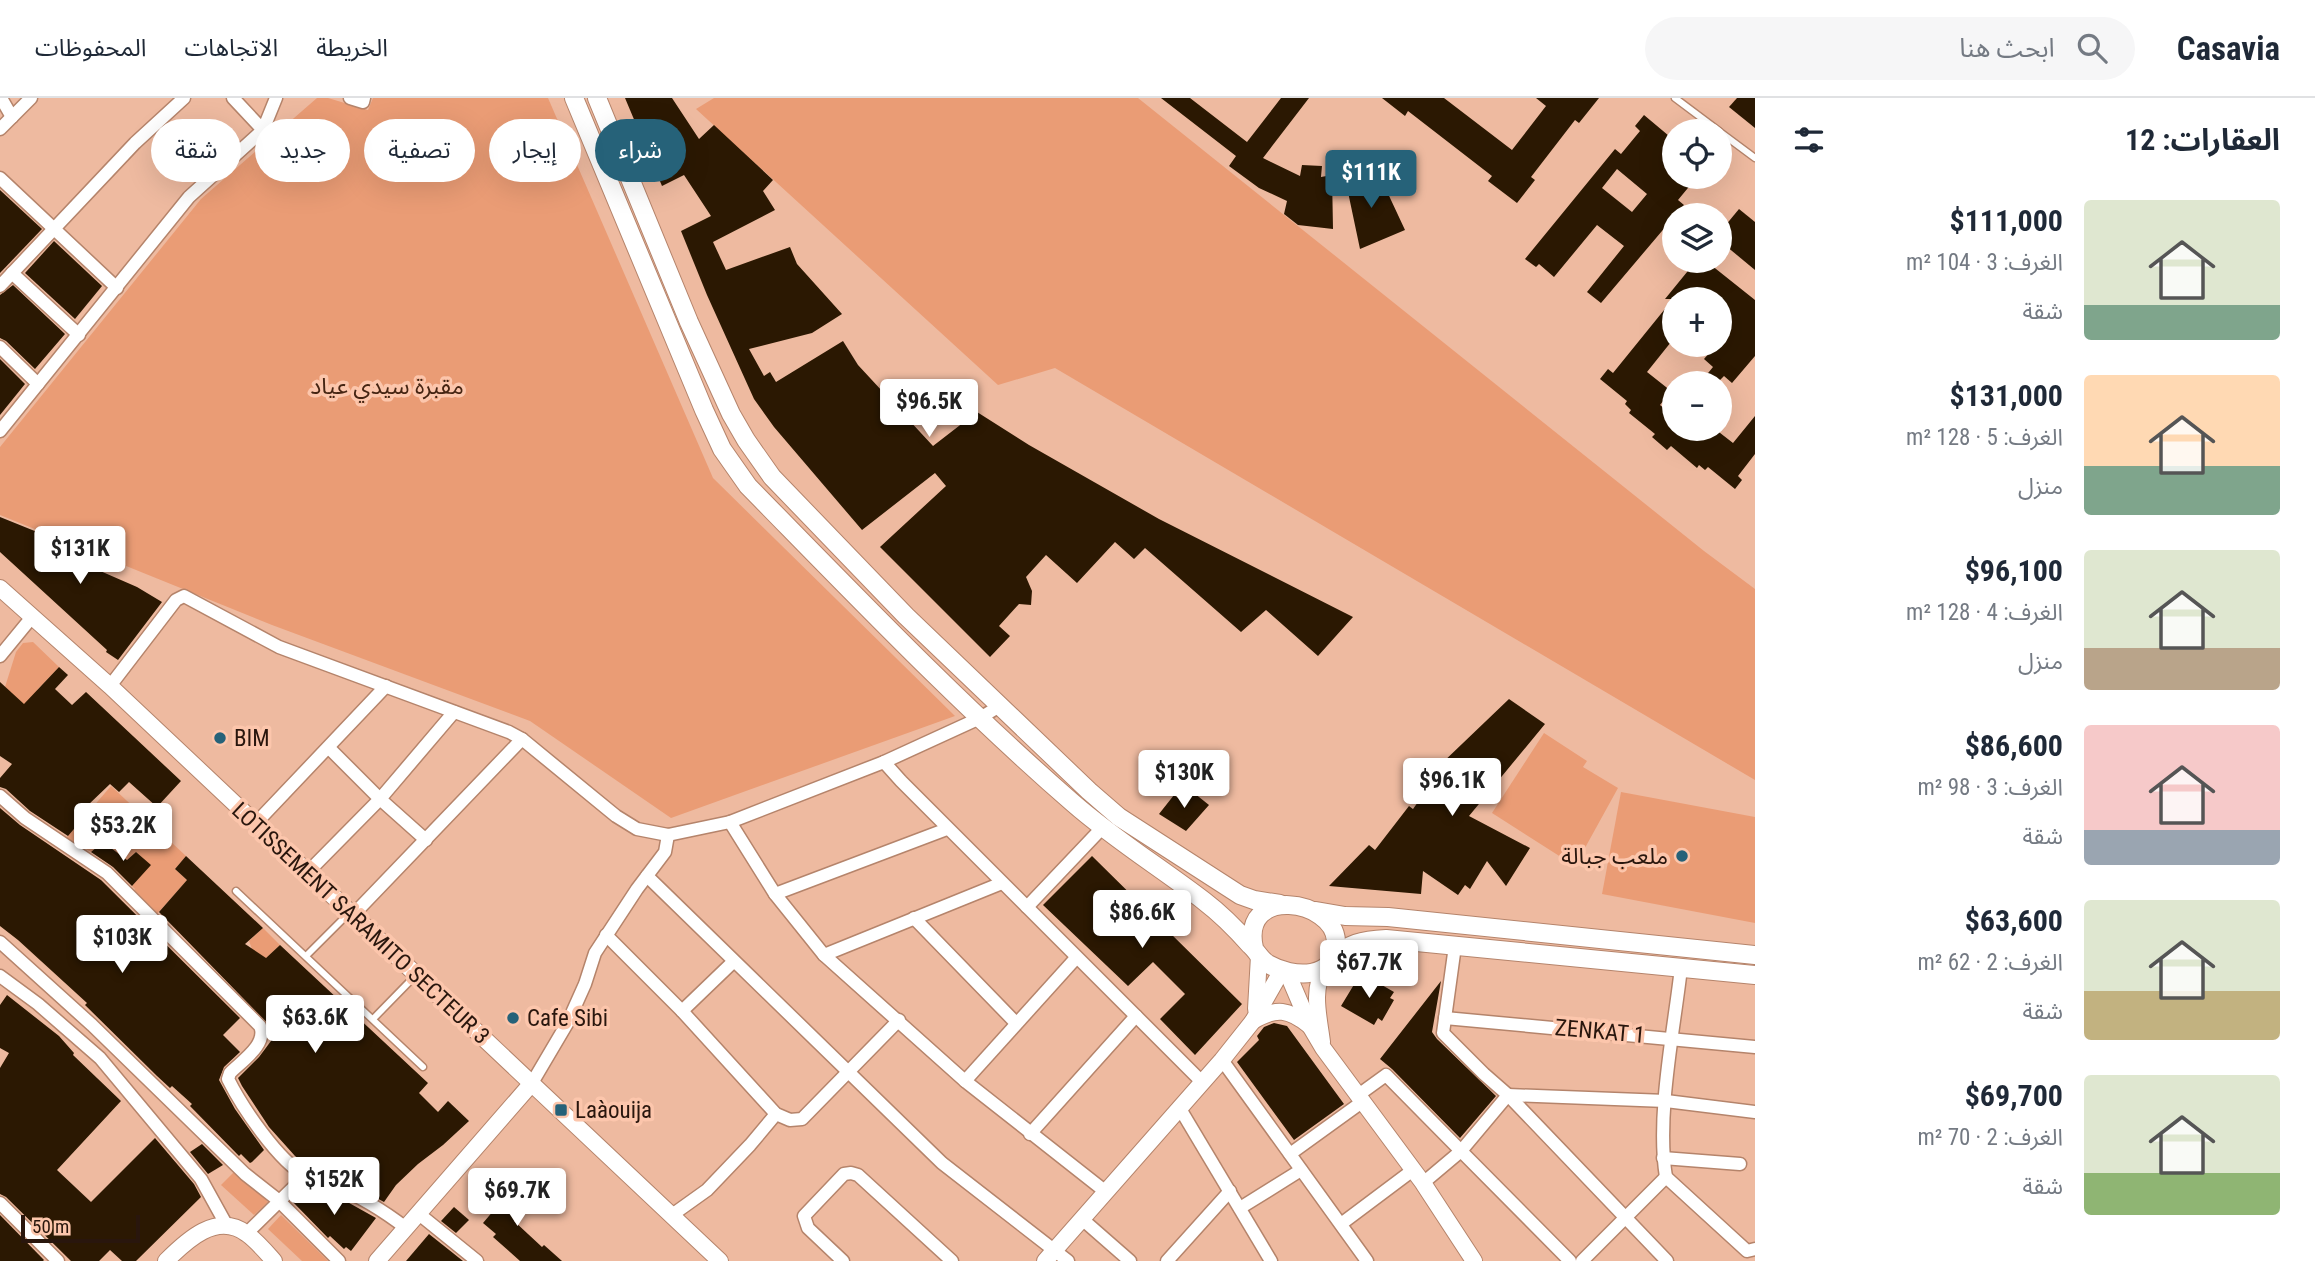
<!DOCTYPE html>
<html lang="ar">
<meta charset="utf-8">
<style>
:root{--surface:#fff;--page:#f6f6f7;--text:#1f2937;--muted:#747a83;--line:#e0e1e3;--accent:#266279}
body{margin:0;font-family:"Roboto Condensed","Noto Sans Arabic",sans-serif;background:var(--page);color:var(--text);direction:rtl;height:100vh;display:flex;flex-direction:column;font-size:26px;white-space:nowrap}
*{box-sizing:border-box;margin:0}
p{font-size:23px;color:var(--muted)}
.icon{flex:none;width:38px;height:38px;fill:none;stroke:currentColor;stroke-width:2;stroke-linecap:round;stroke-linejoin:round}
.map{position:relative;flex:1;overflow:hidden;direction:ltr}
.drawer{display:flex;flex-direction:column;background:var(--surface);width:560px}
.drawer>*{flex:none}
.banner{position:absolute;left:21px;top:21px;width:665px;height:63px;direction:rtl;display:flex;gap:14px}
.controls{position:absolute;left:1662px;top:21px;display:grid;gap:14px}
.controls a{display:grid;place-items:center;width:70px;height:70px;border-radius:50%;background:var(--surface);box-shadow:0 7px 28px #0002;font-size:35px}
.scale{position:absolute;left:21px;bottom:18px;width:119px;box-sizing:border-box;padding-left:7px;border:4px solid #29160d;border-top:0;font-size:19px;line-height:24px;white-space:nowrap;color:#29160d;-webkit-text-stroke:5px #fcc6ac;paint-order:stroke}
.price{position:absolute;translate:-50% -60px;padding:0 16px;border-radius:7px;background:#fff;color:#222;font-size:23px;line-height:46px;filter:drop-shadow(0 2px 4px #0008)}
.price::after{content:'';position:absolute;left:50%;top:42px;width:21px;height:16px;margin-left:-10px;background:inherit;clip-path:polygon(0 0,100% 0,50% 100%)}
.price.on{background:var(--accent);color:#fff}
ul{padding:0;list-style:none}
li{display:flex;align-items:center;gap:21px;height:175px;padding:0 35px}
li span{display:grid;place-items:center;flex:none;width:196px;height:140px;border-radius:7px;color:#555}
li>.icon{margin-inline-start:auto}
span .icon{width:84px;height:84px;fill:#fffc;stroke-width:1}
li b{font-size:30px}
h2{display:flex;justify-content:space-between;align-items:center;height:84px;padding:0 35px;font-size:30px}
.pill{padding:0 24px;border-radius:32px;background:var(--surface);box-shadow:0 7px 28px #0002;font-size:24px;line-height:63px}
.pill.on{background:var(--accent);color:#fff}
header{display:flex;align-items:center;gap:42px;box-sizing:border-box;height:98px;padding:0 35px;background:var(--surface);border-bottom:2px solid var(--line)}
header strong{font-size:33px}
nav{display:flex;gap:38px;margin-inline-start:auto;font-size:24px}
.search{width:490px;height:63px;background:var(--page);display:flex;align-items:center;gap:18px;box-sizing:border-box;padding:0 24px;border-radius:38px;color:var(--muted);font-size:26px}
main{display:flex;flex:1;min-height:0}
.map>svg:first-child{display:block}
</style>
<header>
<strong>Casavia</strong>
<div class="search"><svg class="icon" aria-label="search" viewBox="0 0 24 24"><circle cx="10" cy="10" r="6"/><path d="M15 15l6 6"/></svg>ابحث هنا</div>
<nav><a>الخريطة</a><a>الاتجاهات</a><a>المحفوظات</a></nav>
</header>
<main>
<section class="drawer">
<h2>العقارات: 12<svg class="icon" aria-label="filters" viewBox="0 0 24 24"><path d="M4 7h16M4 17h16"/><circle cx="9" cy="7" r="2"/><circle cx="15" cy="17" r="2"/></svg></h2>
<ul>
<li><span style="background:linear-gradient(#dfe7d0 75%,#7fa58c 0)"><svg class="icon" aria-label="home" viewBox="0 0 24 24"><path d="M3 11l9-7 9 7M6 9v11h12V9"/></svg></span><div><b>$111,000</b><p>الغرف: 3 · 104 m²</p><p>شقة</p></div></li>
<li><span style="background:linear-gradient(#ffd9b3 65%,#7fa58c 0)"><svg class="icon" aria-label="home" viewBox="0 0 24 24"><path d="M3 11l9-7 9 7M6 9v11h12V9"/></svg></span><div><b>$131,000</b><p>الغرف: 5 · 128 m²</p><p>منزل</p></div></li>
<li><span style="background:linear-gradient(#dfe7d0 70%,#b9a48a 0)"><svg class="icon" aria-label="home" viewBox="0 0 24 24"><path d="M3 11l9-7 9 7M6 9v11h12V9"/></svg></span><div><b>$96,100</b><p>الغرف: 4 · 128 m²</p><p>منزل</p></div></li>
<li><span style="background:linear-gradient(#f6c9c9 75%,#9aa5b1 0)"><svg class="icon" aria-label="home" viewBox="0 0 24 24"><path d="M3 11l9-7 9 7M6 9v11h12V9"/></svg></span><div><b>$86,600</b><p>الغرف: 3 · 98 m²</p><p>شقة</p></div></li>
<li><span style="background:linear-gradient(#dfe7d0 65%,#c2b280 0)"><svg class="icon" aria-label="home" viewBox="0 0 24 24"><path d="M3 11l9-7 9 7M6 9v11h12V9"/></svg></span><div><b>$63,600</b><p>الغرف: 2 · 62 m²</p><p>شقة</p></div></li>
<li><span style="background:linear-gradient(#dfe7d0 70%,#8fb573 0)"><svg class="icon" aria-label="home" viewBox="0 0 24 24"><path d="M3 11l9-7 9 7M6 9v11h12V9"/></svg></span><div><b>$69,700</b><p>الغرف: 2 · 70 m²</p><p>شقة</p></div></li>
</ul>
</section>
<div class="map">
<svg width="1755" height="1163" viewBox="0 0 1755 1163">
<rect width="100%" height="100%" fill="#eebaa0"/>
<g fill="#ea9c75">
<polygon points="317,0 328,0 368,12 373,0 548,0 713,380 955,618 671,720 530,623 272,527 0,417 0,349 201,101"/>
<polygon points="714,0 1138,0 1704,453 1755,491 1755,682 1055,270 998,287 696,11"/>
<polygon points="33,544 59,569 37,592 33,616 5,589 16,554 23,545"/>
<polygon points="1544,635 1587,663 1583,669 1618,690 1575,768 1492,715"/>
<polygon points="111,688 186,758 175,771 187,782 156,817 133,794 135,791 132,788 150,767 136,754 127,762 103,744 91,754 66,740"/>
<polygon points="1621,694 1755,719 1755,825 1602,796"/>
<polygon points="263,830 280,847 265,861 252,851 249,843"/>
<polygon points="235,1073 268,1104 254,1117 221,1087"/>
<polygon points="281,1117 328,1163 302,1163 268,1131"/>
</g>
<g fill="#2b1802" fill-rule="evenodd">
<polygon points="625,0 672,0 699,41 714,27 773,82 763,93 775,112 713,144 726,172 790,149 797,166 842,216 812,235 749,251 764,278 770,274 776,284 843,243 858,267 933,348 977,314 1029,347 1159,421 1353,519 1318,558 1266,512 1241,534 1145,450 1134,461 1115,444 1077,485 1046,457 1026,479 1032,493 1031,507 1019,506 999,528 1010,538 990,559 880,449 946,388 935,375 862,432 774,329 754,301 707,197 681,133 711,118 684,77 662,88"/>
<polygon points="1161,0 1190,0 1247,44 1281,0 1309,0 1263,60 1300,78 1302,67 1322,68 1321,79 1332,77 1333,131 1298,127 1284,116 1287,103 1259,90 1229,68 1236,58"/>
<polygon points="1382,0 1444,0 1512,52 1546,8 1536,0 1599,0 1579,25 1575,22 1531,79 1535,82 1517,105 1488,83 1492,78 1408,13 1405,18"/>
<polygon points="1737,0 1755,0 1755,30 1729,9"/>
<path d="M1644 17 1675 43V79H1697L1678 102 1684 107 1601 205 1587 194 1624 148 1597 127 1554 179 1539 166 1536 169 1525 161 1615 51 1621 56 1640 33 1635 28ZM1617 71 1647 96 1632 114 1602 90Z"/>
<polygon points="1360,68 1373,93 1384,87 1405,132 1360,151 1344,75"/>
<polygon points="0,92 42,131 0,175"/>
<polygon points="1739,111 1755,124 1755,172 1720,143 1720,134"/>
<polygon points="54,143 102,188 75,221 25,175"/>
<polygon points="1696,163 1706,163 1755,202 1755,258 1732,285 1724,278 1717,285 1710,285 1704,280 1713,269 1704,261 1716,247 1720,247 1720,241 1729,231 1720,224 1720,201 1675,201 1675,239 1647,274 1671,293 1660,307 1675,319 1675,331 1689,331 1700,340 1707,331 1715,331 1733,345 1755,318 1755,356 1738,378 1742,382 1735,391 1708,369 1705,372 1699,367 1697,370 1671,348 1667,352 1652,339 1655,336 1629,315 1631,312 1625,306 1627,303 1600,281 1608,271 1613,275 1673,201 1665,201"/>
<polygon points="13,187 65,236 35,271 6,243 0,240 0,197"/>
<polygon points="0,261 25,286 0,317"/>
<polygon points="0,419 104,461 98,472 137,489 162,504 118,562 106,554 107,552 0,454"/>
<polygon points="59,569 68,577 55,591 72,607 86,594 181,683 157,709 129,684 119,694 110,686 87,708 91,711 68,738 30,713 6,691 0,689 0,680 12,666 0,658 0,584 24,606"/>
<polygon points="1509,601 1545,626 1469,718 1530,750 1506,788 1487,763 1470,791 1465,787 1458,797 1423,773 1421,796 1329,788 1369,747 1375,752 1409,708 1413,711 1428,690 1430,693 1446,674 1439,668"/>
<polygon points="1189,691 1209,707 1186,733 1159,716 1174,697 1181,702"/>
<polygon points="0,710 20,727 101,782 240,920 223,937 240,954 224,969 219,982 235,1011 264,1052 252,1064 250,1065 241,1056 239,1058 190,1008 192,1006 172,988 170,990 157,978 85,907 87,905 18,842 0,828"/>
<polygon points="103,744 127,762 136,754 151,767 132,788 113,769 91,754"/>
<polygon points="186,758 263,830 245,846 266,860 280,847 428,985 419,995 438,1014 448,1003 469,1023 443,1047 418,1066 396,1087 384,1104 349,1085 314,1072 295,1058 269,1029 242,988 238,980 259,959 274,939 272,937 275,933 159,814 187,782 175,771"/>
<polygon points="1092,758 1242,906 1195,957 1160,921 1185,896 1153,864 1128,888 1043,807"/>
<polygon points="1361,875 1394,894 1390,900 1394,902 1382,923 1378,920 1374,927 1341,908"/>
<polygon points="1441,883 1432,934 1437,941 1496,998 1460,1040 1392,971 1380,961"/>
<polygon points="7,897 59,938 74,955 73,957 121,1003 57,1072 91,1104 155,1040 194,1086 201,1099 136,1163 122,1163 110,1152 99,1163 71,1163 6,1099 0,1096 0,970 9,955 0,950 0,907"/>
<polygon points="1274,925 1287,928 1344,1006 1294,1042 1237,964 1259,942 1257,938 1264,929"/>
<polygon points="202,1046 223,1067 208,1076 190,1054"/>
<polygon points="517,1085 534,1101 514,1123 542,1149 544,1147 562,1163 520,1163 493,1139 496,1136 483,1125"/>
<polygon points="308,1088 342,1101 376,1120 351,1153 346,1149 344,1151 330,1138 328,1140 292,1103"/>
<polygon points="454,1109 469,1122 456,1135 441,1123"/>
<polygon points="0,1117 44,1162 43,1163 0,1163"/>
<polygon points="429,1136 463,1163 406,1163"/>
</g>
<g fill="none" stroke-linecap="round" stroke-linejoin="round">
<g stroke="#b5846b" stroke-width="9">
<g id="service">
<polyline points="1675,0 1719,33"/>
<polyline points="1720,34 1755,60"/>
<polyline points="236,793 423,969"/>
<polyline points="306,858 349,815"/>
<polyline points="373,921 415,878"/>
</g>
</g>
<g stroke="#b5846b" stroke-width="15">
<g id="minor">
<polyline points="1,0 12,19"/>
<polyline points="233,0 263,32"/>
<polyline points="350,0 363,4 364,0"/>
<polyline points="0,31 31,0"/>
<polyline points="0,80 117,190"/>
<polyline points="12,175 79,237"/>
<polyline points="0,188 135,45 184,0"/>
<polyline points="0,249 38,286"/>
<polyline points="0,333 189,99 263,32 276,0"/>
<polyline points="0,558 32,519"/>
<polyline points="110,588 176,502 184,498 279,549 509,634 522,641 616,718 637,731 668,737 730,724 884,664 901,683 1202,984"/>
<polyline points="329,650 380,701 426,742"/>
<polyline points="884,664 980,620 998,609"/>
<path d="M0 698 25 720 107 775 260 928C268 946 242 963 230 975L228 981C242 1009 278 1063 306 1078 315 1083 327 1084 336 1089 362 1099 385 1114 406 1130"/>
<polyline points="730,724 775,796"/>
<polyline points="255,726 386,588"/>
<polyline points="947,731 775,796 824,857 965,983 1106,1094"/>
<polyline points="307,775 380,701 454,614"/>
<polyline points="647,778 942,1065 1068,1163"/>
<polyline points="1027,809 1102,730"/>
<polyline points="352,818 522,641"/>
<polyline points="914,820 1016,925"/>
<polyline points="606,837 682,913 776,1016 790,1022 802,1021 899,922"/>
<polyline points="0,844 92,927 245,1076 278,1102 339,1163"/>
<polyline points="1455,848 1443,935 1484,976 1508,997 1667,1163"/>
<polyline points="824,857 1002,785"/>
<polyline points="0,878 38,906 100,960 201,1081 227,1128"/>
<polyline points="682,913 733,864"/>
<polyline points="1445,920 1755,949"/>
<polyline points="1222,962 1367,1163"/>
<polyline points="965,983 1076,860"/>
<polyline points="532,985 568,924 585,886 595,855 637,791 665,754 668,737"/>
<polyline points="1357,998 1386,977 1461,1053 1423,1085"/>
<polyline points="1179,1009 1271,1163"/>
<polyline points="1030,1036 1136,918"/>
<polyline points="1290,1056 1362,1004"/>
<polyline points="1663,1060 1740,1066"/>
<path d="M1666 1079C1656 1018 1674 932 1681 870"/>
<polyline points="0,1105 58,1163"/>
<polyline points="1240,1110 1301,1072"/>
<polyline points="419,1116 477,1163"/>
<polyline points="672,1117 707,1092 750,1047 776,1016"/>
<polyline points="1082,1121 1130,1163"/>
<polyline points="1341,1126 1413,1072"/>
<polyline points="247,1135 305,1078"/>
<polyline points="843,1163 808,1130 804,1118 844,1076 851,1075 858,1077 952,1163"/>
<polyline points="1167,1163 1230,1093"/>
<polyline points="1570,1163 1461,1053 1508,997 1666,1003 1755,1014"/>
<polyline points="1582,1163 1666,1079 1747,1153 1755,1151"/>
</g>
</g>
<g stroke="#b5846b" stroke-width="18">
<g id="tertiary">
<polyline points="0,490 110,588 720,1163"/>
<polyline points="1287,874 1310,928 1323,950 1423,1085 1474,1163"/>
<polyline points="1256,911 1259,858"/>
<path d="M1253 923C1276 909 1289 911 1310 928"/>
<path d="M1322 944C1319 919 1311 892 1325 869"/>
<path d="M166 1163C186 1143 217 1113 247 1136 257 1143 266 1154 274 1163"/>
<polyline points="377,1163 532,985"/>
<polyline points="1045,1163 1222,962 1253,923 1282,872"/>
</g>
</g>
<g stroke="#b5846b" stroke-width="20">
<g id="secondary">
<path d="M574 0 704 312 722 351 748 388C854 496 959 606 1073 705 1114 741 1161 770 1204 803 1221 816 1236 831 1250 847 1257 853 1260 861 1268 866 1292 880 1338 883 1336 843 1334 801 1240 787 1254 850"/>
<polyline points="597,0 689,224 731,316 746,342 772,379 906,518 1089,693 1119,719 1240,797 1254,802 1280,806"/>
<polyline points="1316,813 1345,818 1388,819 1755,857"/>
<path d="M1331 862C1348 845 1363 842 1386 841L1755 877"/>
</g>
</g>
<use href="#service" stroke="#fff" stroke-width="6"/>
<use href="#minor" stroke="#fff" stroke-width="12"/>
<use href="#tertiary" stroke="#fff" stroke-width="16"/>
<use href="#secondary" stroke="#fff" stroke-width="18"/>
</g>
<g fill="#266279" stroke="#fcc6ac" stroke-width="2.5">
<circle cx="220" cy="640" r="7"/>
<circle cx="1682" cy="758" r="7"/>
<circle cx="513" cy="920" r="7"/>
<rect x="554" y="1005" width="14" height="14" rx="3.5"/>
</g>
<g text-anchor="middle" stroke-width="7" stroke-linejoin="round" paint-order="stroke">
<g font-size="23" fill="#452412" stroke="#fcc6ac">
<text x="387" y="296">مقبرة سيدي عياد</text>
</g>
<g font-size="23" fill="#29160d" stroke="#fcc6ac" text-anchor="start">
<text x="234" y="648">BIM</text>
<text x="1668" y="766" text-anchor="end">ملعب جبالة</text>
<text x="527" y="928">Cafe Sibi</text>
<text x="575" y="1020">Laàouija</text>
</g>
<g font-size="23" fill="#29160d" stroke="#fcc6ac">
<text transform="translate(361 825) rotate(43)" y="8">LOTISSEMENT SARAMITO SECTEUR 3</text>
<text transform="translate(1600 933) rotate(5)" y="8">ZENKAT 1</text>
</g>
</g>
</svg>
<div class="controls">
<a><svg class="icon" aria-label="locate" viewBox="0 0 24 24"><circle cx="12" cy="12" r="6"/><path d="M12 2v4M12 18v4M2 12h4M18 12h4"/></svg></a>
<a><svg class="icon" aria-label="layers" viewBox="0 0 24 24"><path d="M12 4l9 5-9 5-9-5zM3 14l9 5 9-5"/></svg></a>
<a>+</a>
<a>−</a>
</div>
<div class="scale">50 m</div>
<b class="price on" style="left:1371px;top:112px">$111K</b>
<b class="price" style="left:929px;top:341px">$96.5K</b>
<b class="price" style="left:80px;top:488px">$131K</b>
<b class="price" style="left:1184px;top:712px">$130K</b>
<b class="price" style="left:1452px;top:720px">$96.1K</b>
<b class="price" style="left:123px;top:765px">$53.2K</b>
<b class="price" style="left:1142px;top:852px">$86.6K</b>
<b class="price" style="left:122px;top:877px">$103K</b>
<b class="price" style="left:1369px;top:902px">$67.7K</b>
<b class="price" style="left:315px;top:957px">$63.6K</b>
<b class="price" style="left:334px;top:1119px">$152K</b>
<b class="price" style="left:517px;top:1130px">$69.7K</b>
<div class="banner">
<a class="pill on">شراء</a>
<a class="pill">إيجار</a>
<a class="pill">تصفية</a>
<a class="pill">جديد</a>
<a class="pill">شقة</a>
</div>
</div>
</main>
